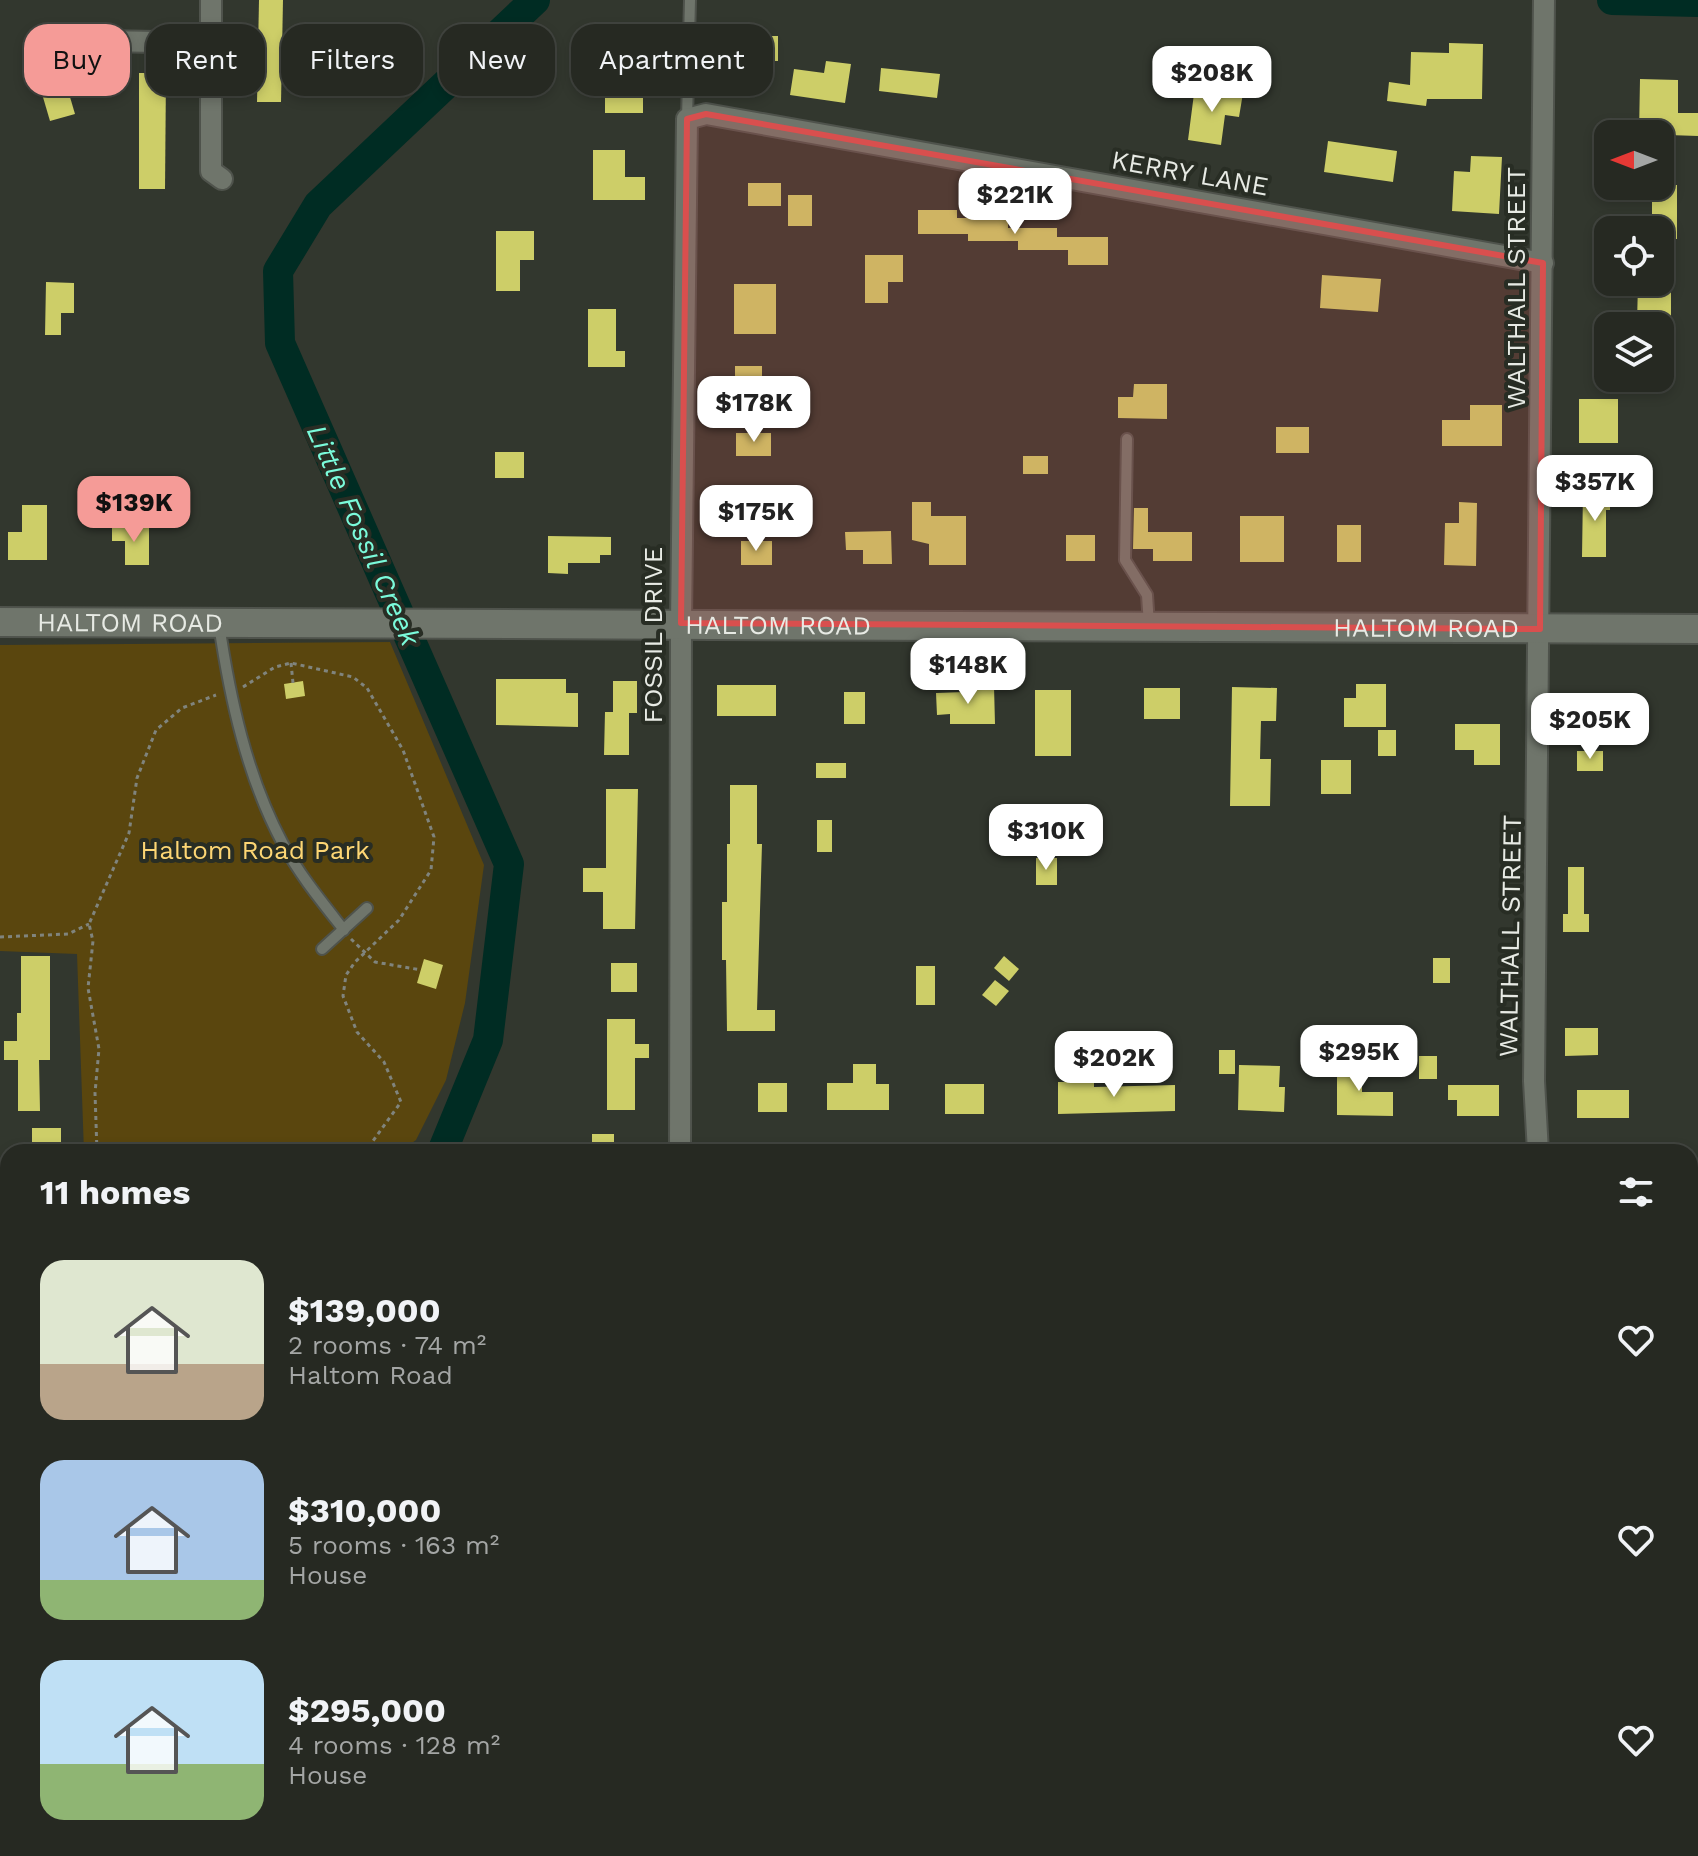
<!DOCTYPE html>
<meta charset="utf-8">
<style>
:root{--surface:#262922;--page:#32352f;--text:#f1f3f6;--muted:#a4a6a5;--line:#424540;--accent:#f59b97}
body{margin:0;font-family:"Work Sans",sans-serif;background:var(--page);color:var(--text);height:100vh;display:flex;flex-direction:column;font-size:30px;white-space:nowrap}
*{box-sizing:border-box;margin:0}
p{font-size:26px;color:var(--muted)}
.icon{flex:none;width:44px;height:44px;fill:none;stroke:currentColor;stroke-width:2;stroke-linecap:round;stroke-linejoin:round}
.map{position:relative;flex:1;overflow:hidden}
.panel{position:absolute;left:0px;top:1144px;width:1698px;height:712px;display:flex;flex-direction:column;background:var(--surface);border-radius:24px 24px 0 0;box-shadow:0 4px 12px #0003,0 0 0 2px var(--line)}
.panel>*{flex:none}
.guide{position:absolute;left:24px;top:24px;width:800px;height:72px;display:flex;gap:16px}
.needle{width:52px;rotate:270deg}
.fabs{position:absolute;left:1594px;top:120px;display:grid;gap:16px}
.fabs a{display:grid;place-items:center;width:80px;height:80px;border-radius:16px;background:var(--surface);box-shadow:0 4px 12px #0003,0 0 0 2px var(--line);font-size:40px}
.price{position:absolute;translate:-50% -68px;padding:0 18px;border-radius:16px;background:#fff;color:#222;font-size:26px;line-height:52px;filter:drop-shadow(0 2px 4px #0008)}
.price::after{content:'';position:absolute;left:50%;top:48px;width:24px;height:18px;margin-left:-12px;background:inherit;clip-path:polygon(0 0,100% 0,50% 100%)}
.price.active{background:var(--accent);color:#111}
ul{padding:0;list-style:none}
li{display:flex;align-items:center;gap:24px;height:200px;padding:0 40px}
li span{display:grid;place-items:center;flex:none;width:224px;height:160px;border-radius:24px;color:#555}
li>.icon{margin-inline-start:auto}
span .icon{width:96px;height:96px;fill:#fffc;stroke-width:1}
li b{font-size:34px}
h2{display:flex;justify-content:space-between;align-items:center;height:96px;padding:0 40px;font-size:34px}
.pill{padding:0 28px;border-radius:24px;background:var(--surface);box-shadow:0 4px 12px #0003,0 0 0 2px var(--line);font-size:28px;line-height:72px}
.pill.active{background:var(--accent);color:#111}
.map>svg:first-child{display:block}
</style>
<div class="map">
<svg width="1698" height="1856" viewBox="0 0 1698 1856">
<rect width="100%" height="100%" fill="#32372e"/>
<polygon fill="#5a460e" points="390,642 484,865 465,1003 446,1080 416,1140 399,1152 84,1152 77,954 0,951 0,645"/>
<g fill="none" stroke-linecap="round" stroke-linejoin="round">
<g stroke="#002c23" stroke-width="30">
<polyline points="1612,0 1698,2"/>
<polyline points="442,1152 488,1040 509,864 280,343 278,271 318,205 535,0"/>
<polyline points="0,1330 8,1325"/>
</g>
</g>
<g fill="#cdce68">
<polygon points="259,0 283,0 281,102 257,102"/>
<rect x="717" y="36" width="61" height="25"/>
<polygon points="1449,43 1483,44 1482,99 1427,99 1426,106 1387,101 1389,82 1410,85 1411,52 1449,53"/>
<polygon points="55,46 75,114 50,121 30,53"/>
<rect x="605" y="61" width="38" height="52"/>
<polygon points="826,61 851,64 845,103 790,95 794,69 824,73"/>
<polygon points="881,68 940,74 937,98 879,91"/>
<polygon points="139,73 166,73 165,189 139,189"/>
<polygon points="1640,79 1678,80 1678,113 1698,113 1698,136 1639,134"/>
<polygon points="1195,86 1243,93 1239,117 1225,115 1221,145 1188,140"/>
<polygon points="1328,141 1397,151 1393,182 1324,172"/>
<polygon points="593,150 625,150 625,177 645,177 645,200 593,200"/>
<polygon points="1471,156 1502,157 1499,214 1452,211 1454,171 1470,172"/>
<rect x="748" y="183" width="33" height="23"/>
<polygon points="1660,185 1677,185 1677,239 1660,239 1660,230 1652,230 1652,186"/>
<rect x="788" y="195" width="24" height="31"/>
<polygon points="918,210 957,210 957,218 1008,218 1008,228 1057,228 1057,237 1108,237 1108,265 1068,265 1068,250 1018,250 1018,241 968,241 968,234 918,234"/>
<polygon points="496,231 534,231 534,260 520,260 520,291 496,291"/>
<polygon points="865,255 903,255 903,282 888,282 888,303 865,303"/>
<polygon points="1322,275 1381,279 1378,312 1320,308"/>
<polygon points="46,282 74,283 74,313 61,313 61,335 45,335"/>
<polygon points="1638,282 1671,282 1671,324 1637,324"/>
<rect x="734" y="284" width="42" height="50"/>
<polygon points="588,309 616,309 616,351 625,351 625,367 588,367"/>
<rect x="735" y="366" width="27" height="39"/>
<polygon points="1134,384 1167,384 1167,419 1118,418 1118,397 1133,397"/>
<rect x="1579" y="399" width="39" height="44"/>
<polygon points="1470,405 1502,405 1502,446 1442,446 1442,420 1470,420"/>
<rect x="1276" y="427" width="33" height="26"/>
<rect x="736" y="433" width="35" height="23"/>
<rect x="495" y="452" width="29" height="26"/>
<rect x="1023" y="456" width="25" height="18"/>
<polygon points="1583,491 1610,491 1610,510 1606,510 1606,557 1582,557"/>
<polygon points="912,502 931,502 931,516 966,516 966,565 929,565 929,544 912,540"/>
<polygon points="1459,502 1477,503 1476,566 1444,565 1445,523 1459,523"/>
<polygon points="22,505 47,505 47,560 8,560 8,532 22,532"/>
<polygon points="1134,508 1148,508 1148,532 1192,532 1192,561 1153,561 1153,549 1133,549"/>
<rect x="1240" y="516" width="44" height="46"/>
<rect x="1337" y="525" width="24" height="37"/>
<polygon points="112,527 149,527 149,565 125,565 125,541 112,541"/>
<polygon points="891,531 892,564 863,564 863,550 846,550 845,532"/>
<rect x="1066" y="535" width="29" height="26"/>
<polygon points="548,536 611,537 611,555 600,555 600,563 568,563 568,574 548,573"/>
<rect x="741" y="541" width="31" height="24"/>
<polygon points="496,679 566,679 566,693 578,693 578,727 496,725"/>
<polygon points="303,681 305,696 286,699 284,684"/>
<polygon points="613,681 637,681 637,713 629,713 629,755 604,755 605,712 613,712"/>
<polygon points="1356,684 1386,684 1386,727 1344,727 1344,698 1356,698"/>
<rect x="717" y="685" width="59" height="31"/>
<polygon points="964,686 994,686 995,724 950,724 950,714 937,715 936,693 964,692"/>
<polygon points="1232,687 1277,688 1276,721 1261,721 1260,759 1271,759 1270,806 1230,806"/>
<rect x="1144" y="688" width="36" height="31"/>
<rect x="1035" y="690" width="36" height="66"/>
<rect x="844" y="692" width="21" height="32"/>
<polygon points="1455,724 1500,724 1500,765 1474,765 1474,750 1455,750"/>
<rect x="1378" y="730" width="18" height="26"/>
<rect x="1577" y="751" width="26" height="20"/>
<rect x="1321" y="760" width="30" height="34"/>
<rect x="816" y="763" width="30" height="15"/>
<polygon points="730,785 757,785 757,844 762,844 757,1010 775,1010 775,1031 727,1031 726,960 722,960 722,902 727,902 727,844 730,844"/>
<polygon points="606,789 638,789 635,929 603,929 603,892 583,892 583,868 606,868"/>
<rect x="817" y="820" width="15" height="32"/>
<rect x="1036" y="858" width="21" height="27"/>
<polygon points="1568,867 1584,867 1584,914 1589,914 1589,932 1563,932 1563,914 1568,914"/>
<polygon points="21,956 50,956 50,1060 39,1060 40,1111 18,1111 18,1060 4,1060 4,1041 17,1041 17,1013 21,1013"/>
<polygon points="1004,956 1019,969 1009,981 994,968"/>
<rect x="1433" y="958" width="17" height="25"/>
<polygon points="424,959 443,965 436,989 417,983"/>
<rect x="611" y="963" width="26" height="29"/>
<rect x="916" y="966" width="19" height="39"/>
<polygon points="995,980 1009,991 996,1006 982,995"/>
<polygon points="607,1019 635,1019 635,1044 649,1044 649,1058 635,1058 635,1110 607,1110"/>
<polygon points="1565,1028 1598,1028 1598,1055 1565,1056"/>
<rect x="1219" y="1050" width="16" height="24"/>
<rect x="1419" y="1056" width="18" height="23"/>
<polygon points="1337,1058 1362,1059 1362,1092 1393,1092 1393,1116 1337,1115"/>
<polygon points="853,1064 876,1064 876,1084 889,1084 889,1110 827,1110 827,1083 853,1083"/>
<polygon points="1239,1065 1280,1066 1279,1087 1285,1087 1284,1112 1238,1110"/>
<polygon points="1058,1082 1094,1082 1094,1087 1175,1085 1175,1111 1058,1114"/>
<rect x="758" y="1083" width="29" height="29"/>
<rect x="945" y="1084" width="39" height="30"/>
<polygon points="1448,1085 1499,1085 1499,1116 1457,1116 1457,1100 1448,1100"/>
<rect x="1577" y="1090" width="52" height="28"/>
<rect x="32" y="1128" width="29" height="24"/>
<rect x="592" y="1134" width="22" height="18"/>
</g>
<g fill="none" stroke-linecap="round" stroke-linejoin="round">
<g stroke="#4f534c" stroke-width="14">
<g id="service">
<polyline points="687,119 690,0"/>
<polyline points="1127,439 1125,560 1147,595 1149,625"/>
<path d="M219 624C230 699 247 777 283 844 299 874 322 902 344 930"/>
<polyline points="322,949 367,908"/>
<polyline points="0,1665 5,1642 5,1540"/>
</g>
</g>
<g stroke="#4f534c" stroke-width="24">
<g id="minor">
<polyline points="211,0 211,171 222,179"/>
<polyline points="104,41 210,43"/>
<polyline points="680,1152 681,623 687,119 706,114 1543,263"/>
<polyline points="1538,1152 1534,1081 1544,0"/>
<polyline points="1690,1179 1698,1179"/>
<polyline points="108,1848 109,1856"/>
<polyline points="1655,1848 1656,1856"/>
</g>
</g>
<g stroke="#4f534c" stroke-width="28">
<g id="tertiary">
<polyline points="1690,1684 1698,1684"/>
<polyline points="0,1709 8,1709"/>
<polyline points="558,1856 561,1848"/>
</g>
</g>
<g stroke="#4f534c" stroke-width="32">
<g id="secondary">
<path id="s1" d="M0 622 1698 629"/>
</g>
</g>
<g stroke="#80847d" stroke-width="3" stroke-dasharray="4 4" stroke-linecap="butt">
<polyline points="291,663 293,683"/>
<polyline points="243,687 275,667 291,663 353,677 367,688 403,750 434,837 431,870 399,920 355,962 346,975 343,996 357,1032 384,1062 401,1102 365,1152"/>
<polyline points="0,937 68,934 89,924"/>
<polyline points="351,939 375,962 421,970"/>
<polyline points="97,1152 95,1093 99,1049 88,988 93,941 89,924 129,833 137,778 156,730 182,708 216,695"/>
</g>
<use href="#service" stroke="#6f756b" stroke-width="10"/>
<use href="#minor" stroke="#6f756b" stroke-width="20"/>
<use href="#tertiary" stroke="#6f756b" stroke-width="24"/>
<use href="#secondary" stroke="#6f756b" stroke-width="28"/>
</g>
<path fill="#d94f4e" fill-opacity="0.2" stroke="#d94f4e" stroke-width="6" stroke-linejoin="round" d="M706 114 1543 263 1540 629 681 623 687 119Z"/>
<g text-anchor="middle" stroke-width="8" stroke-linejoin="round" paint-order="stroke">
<g font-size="26" fill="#e7eae4" stroke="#282d24">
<text transform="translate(1190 173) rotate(10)" y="9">KERRY LANE</text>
<text transform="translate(1516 288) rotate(-90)" y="9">WALTHALL STREET</text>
<text dy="9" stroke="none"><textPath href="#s1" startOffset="130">HALTOM ROAD</textPath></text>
<text dy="9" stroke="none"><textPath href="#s1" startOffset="778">HALTOM ROAD</textPath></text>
<text dy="9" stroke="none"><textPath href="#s1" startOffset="1426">HALTOM ROAD</textPath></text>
<text transform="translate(653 635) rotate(-90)" y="9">FOSSIL DRIVE</text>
<text transform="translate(1510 936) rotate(-89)" y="9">WALTHALL STREET</text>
</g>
<g font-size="26" fill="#fdd674" stroke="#282d24">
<text x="255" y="859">Haltom Road Park</text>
</g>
<g font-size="28" font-style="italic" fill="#7afada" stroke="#282d24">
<text transform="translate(364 535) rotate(66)" y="10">Little Fossil Creek</text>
</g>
</g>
</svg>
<div class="fabs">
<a><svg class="needle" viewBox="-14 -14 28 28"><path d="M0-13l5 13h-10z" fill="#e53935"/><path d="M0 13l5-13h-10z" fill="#a4a6a5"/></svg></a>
<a><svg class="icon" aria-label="locate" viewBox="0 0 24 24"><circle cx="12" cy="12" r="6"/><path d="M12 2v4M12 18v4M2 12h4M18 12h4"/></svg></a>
<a><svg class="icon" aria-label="layers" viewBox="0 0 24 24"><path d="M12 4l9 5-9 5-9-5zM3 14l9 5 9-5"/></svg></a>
</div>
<b class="price" style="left:1212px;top:114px">$208K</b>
<b class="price" style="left:1015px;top:236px">$221K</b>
<b class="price" style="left:754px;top:444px">$178K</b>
<b class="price" style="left:1595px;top:523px">$357K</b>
<b class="price active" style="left:134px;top:544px">$139K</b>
<b class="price" style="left:756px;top:553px">$175K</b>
<b class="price" style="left:968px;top:706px">$148K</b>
<b class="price" style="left:1590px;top:761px">$205K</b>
<b class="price" style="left:1046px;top:872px">$310K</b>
<b class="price" style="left:1359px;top:1093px">$295K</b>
<b class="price" style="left:1114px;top:1099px">$202K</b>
<div class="guide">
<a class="pill active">Buy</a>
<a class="pill">Rent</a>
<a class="pill">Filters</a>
<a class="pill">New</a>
<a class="pill">Apartment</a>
</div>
<section class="panel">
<h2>11 homes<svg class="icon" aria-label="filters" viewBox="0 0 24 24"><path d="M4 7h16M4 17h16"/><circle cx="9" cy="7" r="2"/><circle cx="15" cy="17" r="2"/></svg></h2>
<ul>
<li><span style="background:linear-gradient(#dfe7d0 65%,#b9a48a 0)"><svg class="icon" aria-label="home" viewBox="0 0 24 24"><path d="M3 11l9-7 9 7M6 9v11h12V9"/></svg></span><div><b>$139,000</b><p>2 rooms · 74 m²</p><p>Haltom Road</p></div><svg class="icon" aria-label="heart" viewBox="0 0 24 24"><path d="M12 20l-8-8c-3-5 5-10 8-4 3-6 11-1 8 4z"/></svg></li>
<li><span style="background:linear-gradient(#a9c7e8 75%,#8fb573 0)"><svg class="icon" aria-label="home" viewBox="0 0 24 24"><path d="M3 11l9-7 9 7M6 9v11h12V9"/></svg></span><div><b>$310,000</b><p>5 rooms · 163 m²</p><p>House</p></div><svg class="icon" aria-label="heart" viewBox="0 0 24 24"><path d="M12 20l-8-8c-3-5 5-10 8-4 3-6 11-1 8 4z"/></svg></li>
<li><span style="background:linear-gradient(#bfe0f5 65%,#8fb573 0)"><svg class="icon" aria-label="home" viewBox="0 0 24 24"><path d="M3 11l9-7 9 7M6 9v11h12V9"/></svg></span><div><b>$295,000</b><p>4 rooms · 128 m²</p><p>House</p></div><svg class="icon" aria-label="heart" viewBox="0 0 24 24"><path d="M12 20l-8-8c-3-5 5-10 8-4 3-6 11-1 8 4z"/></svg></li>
</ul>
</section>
</div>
